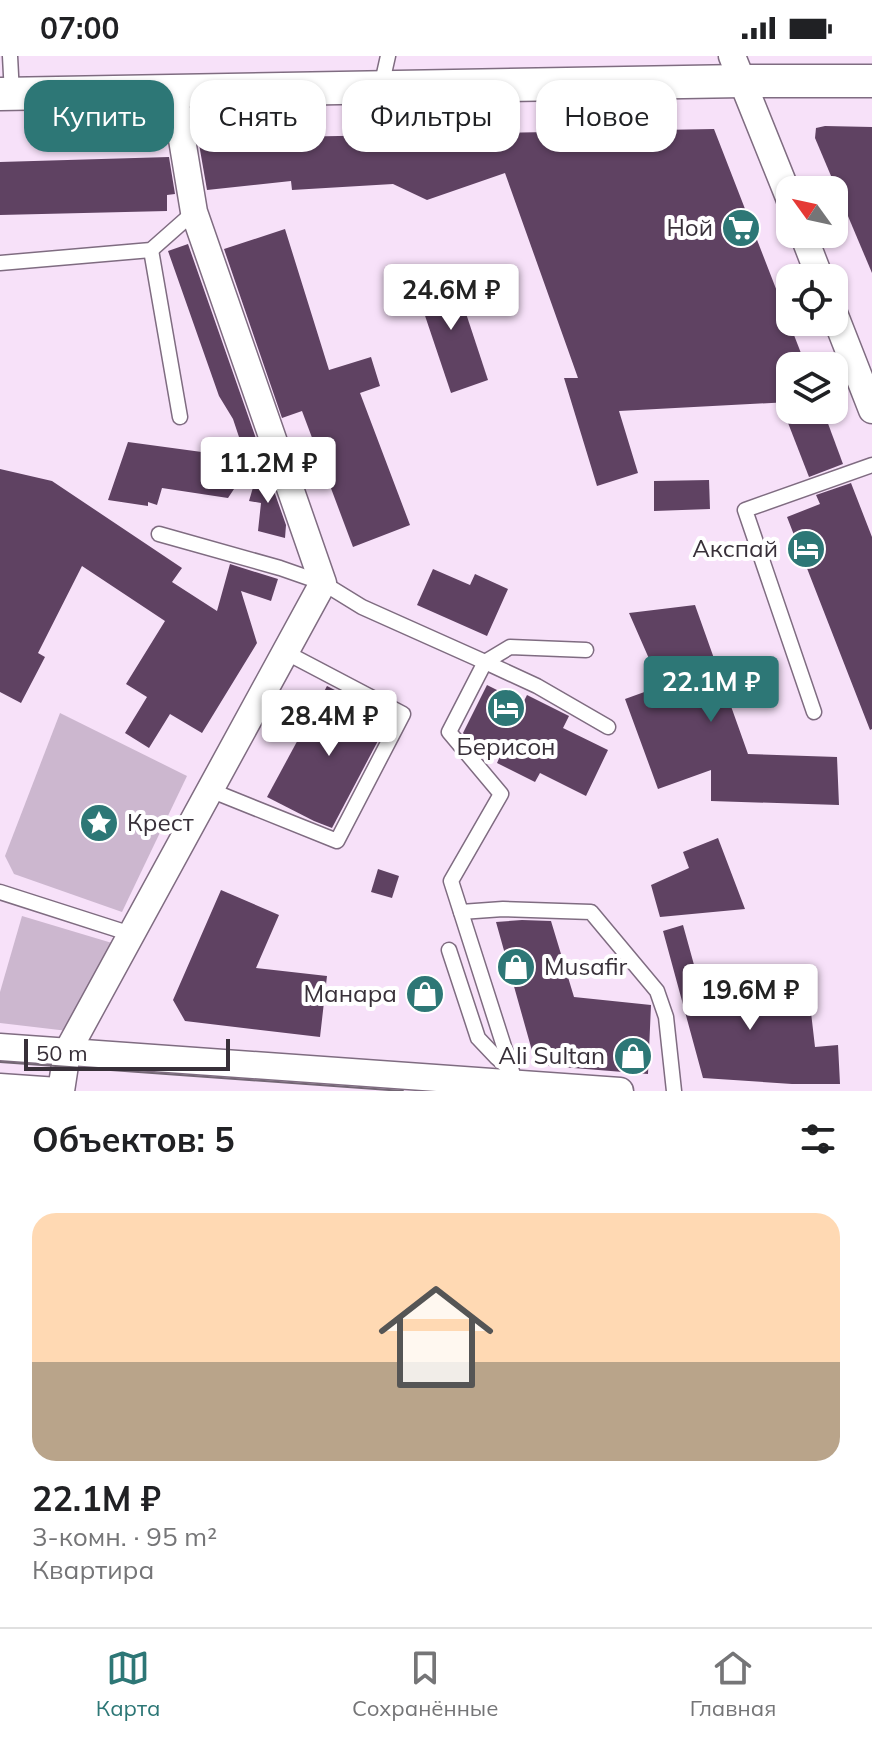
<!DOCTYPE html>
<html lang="ru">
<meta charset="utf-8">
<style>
:root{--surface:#fff;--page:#f2f2f2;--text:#202124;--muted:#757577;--line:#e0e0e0;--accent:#2d7776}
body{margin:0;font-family:Mulish,sans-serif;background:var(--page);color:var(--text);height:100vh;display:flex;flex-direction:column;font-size:30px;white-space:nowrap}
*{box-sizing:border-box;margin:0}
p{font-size:26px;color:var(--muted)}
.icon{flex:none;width:44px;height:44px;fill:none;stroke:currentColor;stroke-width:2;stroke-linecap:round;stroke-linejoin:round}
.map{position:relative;height:1035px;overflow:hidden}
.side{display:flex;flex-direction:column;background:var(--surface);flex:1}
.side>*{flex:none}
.guide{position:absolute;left:24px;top:24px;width:824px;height:72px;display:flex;gap:16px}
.needle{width:52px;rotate:303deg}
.controls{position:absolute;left:776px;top:120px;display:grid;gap:16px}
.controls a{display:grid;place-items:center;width:72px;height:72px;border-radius:16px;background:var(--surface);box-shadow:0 2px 6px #0004;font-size:40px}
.scale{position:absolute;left:24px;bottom:20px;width:206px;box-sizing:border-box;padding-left:8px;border:4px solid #383039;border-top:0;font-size:22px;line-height:28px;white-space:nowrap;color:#383039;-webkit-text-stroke:6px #fff;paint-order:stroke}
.price{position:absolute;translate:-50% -68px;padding:0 18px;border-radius:8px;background:#fff;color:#222;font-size:26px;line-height:52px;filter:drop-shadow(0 2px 4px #0008)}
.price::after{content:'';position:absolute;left:50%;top:48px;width:24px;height:18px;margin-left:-12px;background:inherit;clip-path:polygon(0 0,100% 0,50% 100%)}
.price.current{background:var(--accent);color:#fff}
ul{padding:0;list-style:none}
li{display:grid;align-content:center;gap:16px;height:424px;padding:0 32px}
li+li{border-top:2px solid var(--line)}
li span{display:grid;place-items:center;height:248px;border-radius:24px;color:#555}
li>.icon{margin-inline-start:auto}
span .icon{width:144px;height:144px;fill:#fffc;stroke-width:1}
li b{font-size:34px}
h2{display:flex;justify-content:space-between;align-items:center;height:96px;padding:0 32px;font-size:34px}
.pill{padding:0 28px;border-radius:24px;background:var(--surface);box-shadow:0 2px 6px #0004;font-size:28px;line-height:72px}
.pill.current{background:var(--accent);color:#fff}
.status{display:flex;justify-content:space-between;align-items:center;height:56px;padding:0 40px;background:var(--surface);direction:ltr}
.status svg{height:22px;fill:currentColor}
.menu{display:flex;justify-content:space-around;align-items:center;height:112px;border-top:2px solid var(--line);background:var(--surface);font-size:22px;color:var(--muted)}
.menu a{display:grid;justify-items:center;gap:4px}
.menu .current{color:var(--accent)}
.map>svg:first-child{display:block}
</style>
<div class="status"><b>07:00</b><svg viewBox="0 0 49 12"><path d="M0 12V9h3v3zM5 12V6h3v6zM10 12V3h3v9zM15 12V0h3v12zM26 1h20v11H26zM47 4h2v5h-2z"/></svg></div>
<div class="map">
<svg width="872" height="1035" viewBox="0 0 872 1035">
<rect width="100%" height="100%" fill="#f7e1f9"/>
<g fill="#ccb7cf">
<polygon points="60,657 187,720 122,856 14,818 5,800"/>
<polygon points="22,860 112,887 68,975 0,967 0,936"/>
</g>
<g fill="#5f4262">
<polygon points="825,70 872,71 872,217 815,82 816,72"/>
<polygon points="714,73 806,310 790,310 790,346 619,355 638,417 597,430 564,322 578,322 505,117 427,144 393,128 292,134 291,125 207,134 199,88 287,86 286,81"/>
<polygon points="169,101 175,138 167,139 167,155 0,159 0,106"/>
<polygon points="285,173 329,314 371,301 380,330 360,337 410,469 353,491 302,355 282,362 224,193"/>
<polygon points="188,188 260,394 228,442 162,432 157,449 148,446 148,450 108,444 128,386 246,402 233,363 219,340 168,195"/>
<polygon points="452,215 488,324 451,337 414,227"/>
<polygon points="783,354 823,354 843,408 809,421"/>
<polygon points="262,401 286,469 285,482 258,475 261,447 249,445"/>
<polygon points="0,413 52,425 182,512 172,526 217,555 230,508 278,523 271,545 241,535 257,587 202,677 170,658 149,692 125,677 147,641 126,628 165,565 82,510 38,597 45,601 21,647 0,636"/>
<polygon points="709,424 710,453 654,455 654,425"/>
<polygon points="851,427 872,481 872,673 870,674 787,461 820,448 816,439"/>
<polygon points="433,513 470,529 475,518 508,533 487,580 417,549"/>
<polygon points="695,549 748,698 837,701 839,749 711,745 711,714 658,733 625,643 661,630 629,557"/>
<polygon points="487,629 523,647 527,639 569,660 563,672 608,694 586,740 540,717 535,726 497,707 501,698 466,681 463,677"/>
<polygon points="327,630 390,662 332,772 314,765 267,741"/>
<polygon points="718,782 745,853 660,861 651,829 689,812 683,796"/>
<polygon points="378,813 399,820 392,842 371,836"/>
<polygon points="221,834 279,859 256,912 327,920 320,981 185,965 173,944"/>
<polygon points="522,864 551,865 574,941 651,949 648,1018 536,1009 496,866"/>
<polygon points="683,869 704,945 753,943 755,952 809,939 815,991 838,989 840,1028 792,1028 703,1022 663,875"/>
</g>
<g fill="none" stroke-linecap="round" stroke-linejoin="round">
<g stroke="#7f6c81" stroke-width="17">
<g id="service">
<polyline points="10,0 12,38"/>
<polyline points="381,31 388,0"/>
<polyline points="151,194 180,361"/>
<polyline points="0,207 151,194 194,156"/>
<polyline points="159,478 280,512 323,527 362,551 485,606 449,676 501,738 451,825 516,1028"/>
<polyline points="485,606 537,630 608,671"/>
<polyline points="485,606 510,591 586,594"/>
<polyline points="814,656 745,454 872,409"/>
<polyline points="210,734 337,785 403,658 285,596"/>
<polyline points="0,836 131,878"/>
<polyline points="461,856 503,853 591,856 657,935 666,961 674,1035"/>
<polyline points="449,894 478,982 496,1001 511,1014"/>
</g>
</g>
<g stroke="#7f6c81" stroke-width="29">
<g id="minor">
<polyline points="732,0 790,144"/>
<polyline points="803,178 820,222"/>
<polyline points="834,257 872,354"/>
<polyline points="0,991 620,1035"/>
<polyline points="0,1031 58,1035"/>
<polyline points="61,1035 67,996 323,527 194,156 174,35"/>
</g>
</g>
<g stroke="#7f6c81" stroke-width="35">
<polyline id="tertiary" points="0,38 742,25 872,25"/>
</g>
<use href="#service" stroke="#fff" stroke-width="14"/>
<use href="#minor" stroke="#fff" stroke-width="26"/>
<use href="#tertiary" stroke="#fff" stroke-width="32"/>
<polyline stroke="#736674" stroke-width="2" points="0,1006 403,1035"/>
</g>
<defs>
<g id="supermarket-disc" transform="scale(2)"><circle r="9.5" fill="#2d7776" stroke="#fff"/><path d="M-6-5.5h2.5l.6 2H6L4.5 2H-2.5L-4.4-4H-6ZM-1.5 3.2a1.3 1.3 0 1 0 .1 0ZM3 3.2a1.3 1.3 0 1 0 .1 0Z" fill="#fff"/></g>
<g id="hotel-disc" transform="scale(2)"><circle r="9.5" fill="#2d7776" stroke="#fff"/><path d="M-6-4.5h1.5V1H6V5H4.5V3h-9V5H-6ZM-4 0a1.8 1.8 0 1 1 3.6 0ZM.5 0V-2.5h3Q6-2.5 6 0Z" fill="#fff"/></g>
<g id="sight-disc" transform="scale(2)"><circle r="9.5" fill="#2d7776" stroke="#fff"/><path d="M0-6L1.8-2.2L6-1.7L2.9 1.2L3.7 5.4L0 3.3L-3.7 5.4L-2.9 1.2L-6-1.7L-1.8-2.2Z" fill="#fff"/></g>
<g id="shop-disc" transform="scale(2)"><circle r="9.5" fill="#2d7776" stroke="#fff"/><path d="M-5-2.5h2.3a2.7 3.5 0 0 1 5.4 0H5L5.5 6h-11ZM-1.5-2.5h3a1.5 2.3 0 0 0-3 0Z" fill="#fff"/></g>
</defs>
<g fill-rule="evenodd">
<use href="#supermarket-disc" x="741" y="172"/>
<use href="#hotel-disc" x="806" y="493"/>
<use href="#hotel-disc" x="506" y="652"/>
<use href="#sight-disc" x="99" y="767"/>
<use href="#shop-disc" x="516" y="911"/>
<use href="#shop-disc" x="425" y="938"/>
<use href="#shop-disc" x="633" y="1000"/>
</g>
<g text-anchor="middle" stroke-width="8" stroke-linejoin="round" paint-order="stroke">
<g font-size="24" fill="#383039" stroke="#fff" text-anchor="end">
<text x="713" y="180">Ной</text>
<text x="778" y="501">Акспай</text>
<text x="506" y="699" text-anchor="middle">Берисон</text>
<text x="127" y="775" text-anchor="start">Крест</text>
<text x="544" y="919" text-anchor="start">Musafir</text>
<text x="397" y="946">Манара</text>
<text x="605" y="1008">Ali Sultan</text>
</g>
</g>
</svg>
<div class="controls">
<a><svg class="needle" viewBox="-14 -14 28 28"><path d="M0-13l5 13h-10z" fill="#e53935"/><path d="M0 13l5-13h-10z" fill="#757577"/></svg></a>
<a><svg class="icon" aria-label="locate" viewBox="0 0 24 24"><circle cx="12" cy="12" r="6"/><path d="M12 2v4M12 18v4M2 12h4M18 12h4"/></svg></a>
<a><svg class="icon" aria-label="layers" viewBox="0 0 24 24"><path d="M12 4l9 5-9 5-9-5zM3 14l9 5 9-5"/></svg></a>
</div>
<div class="scale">50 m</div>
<b class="price" style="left:451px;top:276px">24.6M ₽</b>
<b class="price" style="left:268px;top:449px">11.2M ₽</b>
<b class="price current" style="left:711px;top:668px">22.1M ₽</b>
<b class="price" style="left:329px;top:702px">28.4M ₽</b>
<b class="price" style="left:750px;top:976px">19.6M ₽</b>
<div class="guide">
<a class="pill current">Купить</a>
<a class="pill">Снять</a>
<a class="pill">Фильтры</a>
<a class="pill">Новое</a>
</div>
</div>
<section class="side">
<h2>Объектов: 5<svg class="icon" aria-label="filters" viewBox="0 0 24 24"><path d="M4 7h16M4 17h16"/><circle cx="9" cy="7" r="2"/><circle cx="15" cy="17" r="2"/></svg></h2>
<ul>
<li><span style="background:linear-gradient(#ffd9b3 60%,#b9a48a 0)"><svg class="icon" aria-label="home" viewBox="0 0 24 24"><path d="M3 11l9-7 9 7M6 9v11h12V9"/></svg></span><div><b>22.1M ₽</b><p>3-комн. · 95 m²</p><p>Квартира</p></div></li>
</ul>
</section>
<nav class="menu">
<a class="current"><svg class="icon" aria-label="map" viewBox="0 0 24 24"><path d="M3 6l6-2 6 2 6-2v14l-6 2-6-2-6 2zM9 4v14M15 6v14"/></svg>Карта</a>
<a><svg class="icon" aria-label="saved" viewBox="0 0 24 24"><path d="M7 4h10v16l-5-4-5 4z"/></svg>Сохранённые</a>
<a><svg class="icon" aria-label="home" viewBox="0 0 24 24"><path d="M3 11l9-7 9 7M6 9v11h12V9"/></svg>Главная</a>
</nav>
